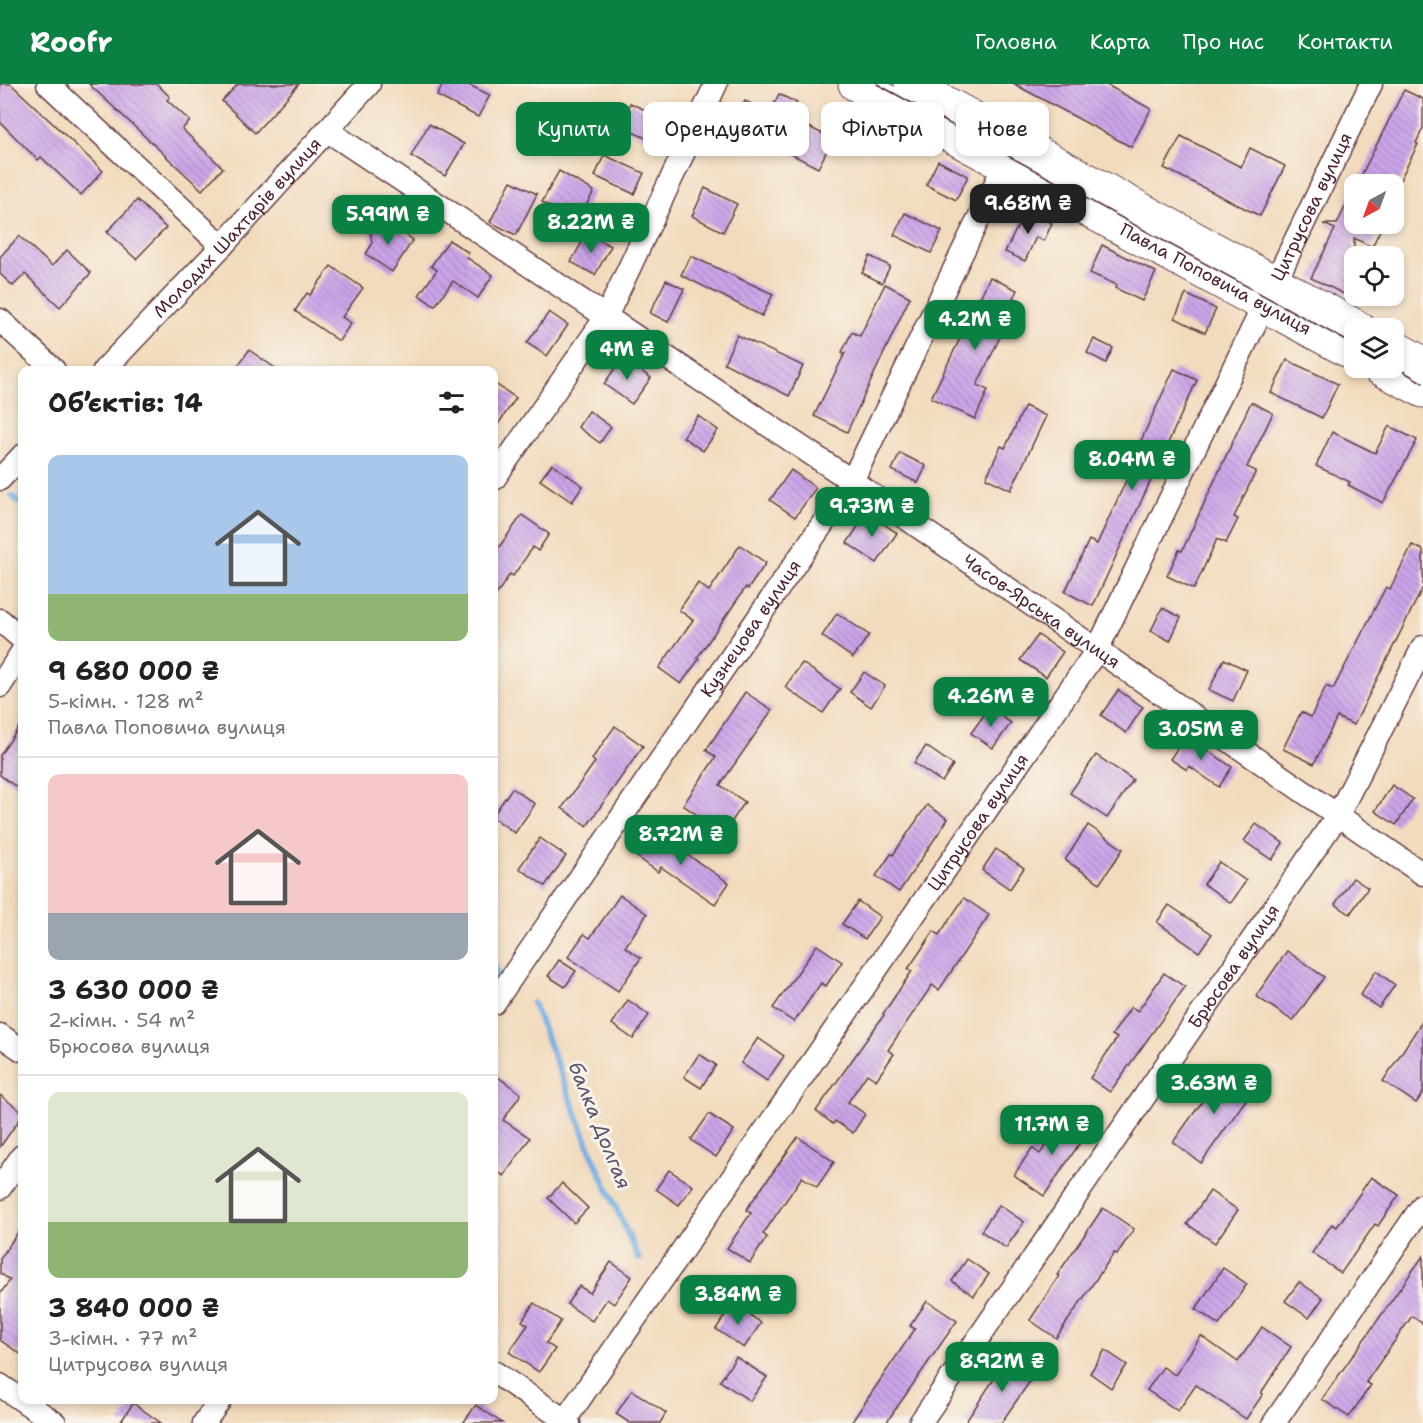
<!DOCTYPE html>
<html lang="uk">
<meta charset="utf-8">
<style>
:root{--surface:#fff;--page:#f6f6f6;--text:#202124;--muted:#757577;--line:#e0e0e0;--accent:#0b8043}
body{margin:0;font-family:"Shantell Sans",sans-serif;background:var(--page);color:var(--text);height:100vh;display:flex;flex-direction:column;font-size:22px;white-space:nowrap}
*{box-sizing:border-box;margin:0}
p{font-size:20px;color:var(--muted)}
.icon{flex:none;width:33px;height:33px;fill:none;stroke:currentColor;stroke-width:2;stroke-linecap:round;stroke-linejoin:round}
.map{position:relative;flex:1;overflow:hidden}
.side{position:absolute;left:18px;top:282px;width:480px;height:1038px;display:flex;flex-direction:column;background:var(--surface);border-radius:12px;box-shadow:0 3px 9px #0003}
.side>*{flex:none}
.top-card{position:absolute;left:516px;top:18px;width:570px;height:54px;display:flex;gap:12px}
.needle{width:39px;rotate:221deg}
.buttons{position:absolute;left:1344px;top:90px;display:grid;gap:12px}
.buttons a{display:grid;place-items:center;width:60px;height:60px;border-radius:12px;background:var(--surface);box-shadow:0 3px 9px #0003;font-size:30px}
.price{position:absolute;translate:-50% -51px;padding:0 14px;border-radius:12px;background:var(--accent);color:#fff;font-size:20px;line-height:39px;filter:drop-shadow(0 2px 3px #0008)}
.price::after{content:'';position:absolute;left:50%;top:36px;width:18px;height:14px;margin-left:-9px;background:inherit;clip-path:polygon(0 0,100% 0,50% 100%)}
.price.active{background:#222;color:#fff}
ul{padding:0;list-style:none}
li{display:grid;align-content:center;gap:12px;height:318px;padding:0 30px}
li+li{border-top:2px solid var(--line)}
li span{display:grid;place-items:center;height:186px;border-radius:12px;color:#555}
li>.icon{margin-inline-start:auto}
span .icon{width:108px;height:108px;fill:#fffc;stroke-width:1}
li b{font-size:26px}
h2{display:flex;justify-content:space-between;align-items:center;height:72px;padding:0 30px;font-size:26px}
.pill{padding:0 21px;border-radius:12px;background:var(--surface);box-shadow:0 3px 9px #0003;font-size:21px;line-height:54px}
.pill.active{background:var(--accent);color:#fff}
header{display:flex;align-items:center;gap:36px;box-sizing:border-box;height:84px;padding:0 30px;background:var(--accent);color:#fff}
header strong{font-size:28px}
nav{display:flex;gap:33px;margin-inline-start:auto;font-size:21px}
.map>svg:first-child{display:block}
</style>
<header>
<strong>Roofr</strong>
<nav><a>Головна</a><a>Карта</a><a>Про нас</a><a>Контакти</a></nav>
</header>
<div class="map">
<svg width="1423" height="1339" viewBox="0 0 1423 1339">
<defs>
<pattern id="building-back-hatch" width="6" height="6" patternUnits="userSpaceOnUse" patternTransform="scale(1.5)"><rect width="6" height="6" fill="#cba5ea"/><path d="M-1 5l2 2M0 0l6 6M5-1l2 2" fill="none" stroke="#a786be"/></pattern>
</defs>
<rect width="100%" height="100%" fill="#f7f3e8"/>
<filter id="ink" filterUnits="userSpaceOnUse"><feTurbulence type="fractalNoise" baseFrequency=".0167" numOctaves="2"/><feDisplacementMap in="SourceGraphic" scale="12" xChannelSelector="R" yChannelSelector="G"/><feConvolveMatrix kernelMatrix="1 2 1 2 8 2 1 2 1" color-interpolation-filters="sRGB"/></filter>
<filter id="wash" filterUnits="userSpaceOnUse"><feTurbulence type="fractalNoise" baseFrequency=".008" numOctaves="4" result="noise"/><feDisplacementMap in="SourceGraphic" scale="24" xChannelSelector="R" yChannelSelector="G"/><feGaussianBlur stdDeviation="1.35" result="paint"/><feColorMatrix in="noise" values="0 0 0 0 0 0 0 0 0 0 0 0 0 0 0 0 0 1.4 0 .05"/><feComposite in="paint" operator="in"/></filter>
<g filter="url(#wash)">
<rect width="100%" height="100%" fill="#f2dbbd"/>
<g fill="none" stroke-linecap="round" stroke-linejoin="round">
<g stroke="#72afe4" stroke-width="6">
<polyline points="12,412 22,421"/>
<polyline points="494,880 500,895"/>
<polyline points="533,919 592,1070 639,1175"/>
</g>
</g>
<g id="blocks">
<g fill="url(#building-back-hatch)">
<polygon points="0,0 11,0 103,87 81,111 41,73 38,76 0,38"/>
<polygon points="89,0 157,0 170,13 167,16 190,37 182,45 223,84 202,106"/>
<polygon points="238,0 299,0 255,49 222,17"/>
<polygon points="443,0 467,0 490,11 478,33 437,12"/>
<polygon points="1014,0 1105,0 1151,25 1131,63"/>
<polygon points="1404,6 1423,15 1423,44 1416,59 1418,60 1398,100 1357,100"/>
<polygon points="779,10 797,19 783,46 765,38"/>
<polygon points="745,17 769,28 756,53 733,41"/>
<polygon points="630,19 667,36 656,59 620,42"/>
<polygon points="429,40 464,60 445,92 411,72"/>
<polygon points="805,41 833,55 818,84 791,70"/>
<polygon points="1181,52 1241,83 1250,64 1285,82 1260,132 1164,84"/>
<polygon points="604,71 644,89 634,110 595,92"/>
<polygon points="938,77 968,92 956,116 926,101"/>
<polygon points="559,87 594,107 577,138 542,118"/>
<polygon points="511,97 537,110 516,151 490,138"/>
<polygon points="705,104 737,120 723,148 692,132"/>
<polygon points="1354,104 1354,140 1383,140 1372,163 1354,154 1354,199 1348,212 1311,194 1335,145 1323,140 1337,140"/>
<polygon points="137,116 166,144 136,175 107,148"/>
<polygon points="1026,126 1052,139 1044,157 1036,153 1025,177 1005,168"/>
<polygon points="905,129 942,147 931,169 894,151"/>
<polygon points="387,138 413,156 392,188 366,170 372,160 370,145 384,143"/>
<polygon points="587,149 611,162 595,191 571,178"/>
<polygon points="19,152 52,182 67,166 91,189 60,223 25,190 13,202 0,190 0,173"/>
<polygon points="449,156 469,169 466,173 493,191 478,214 453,197 435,222 419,211 437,186 431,182"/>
<polygon points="1102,161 1156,188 1142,217 1115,204 1117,201 1090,189"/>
<polygon points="691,172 773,210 762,232 681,191"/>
<polygon points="870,172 890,182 882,199 862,189"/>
<polygon points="331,182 363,204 342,233 351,239 339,257 295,227 307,209 310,211"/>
<polygon points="990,193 1017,206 998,245 1003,247 977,301 988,306 975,335 931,314"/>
<polygon points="666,196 684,205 668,238 650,229"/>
<polygon points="885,200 910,213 847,348 814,332 845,269 842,268 852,248 860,252"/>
<polygon points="1186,210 1216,225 1205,249 1175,234"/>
<polygon points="549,228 568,241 547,272 527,259"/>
<polygon points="737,251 803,282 789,312 724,279"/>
<polygon points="1094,255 1113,264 1106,279 1087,269"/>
<polygon points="249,266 278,286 235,286"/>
<polygon points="622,274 651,294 632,320 604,300"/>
<polygon points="1287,276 1338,300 1322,334 1271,309"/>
<polygon points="1174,285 1197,296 1093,522 1065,508 1089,456 1097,460 1141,364 1138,363"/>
<polygon points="494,299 516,314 494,346"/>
<polygon points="1251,318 1273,329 1247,383 1256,387 1234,433 1238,435 1226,459 1217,455 1194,505 1167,492 1179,466 1182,467"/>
<polygon points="1025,322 1046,332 1011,406 986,394 1001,362 1005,364"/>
<polygon points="589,327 611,343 600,359 578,343"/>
<polygon points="698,332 718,346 703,367 683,353"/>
<polygon points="1389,342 1417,356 1383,419 1348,401 1350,398 1316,382 1332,348 1375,369"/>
<polygon points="900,369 926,382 918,399 892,386"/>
<polygon points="552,380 583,402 572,418 540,396"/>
<polygon points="791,386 816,404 795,433 770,416"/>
<polygon points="867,429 897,449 877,479 847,459"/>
<polygon points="522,431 549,450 538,467 533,463 513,492 510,490 494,514 494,470"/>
<polygon points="740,461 766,479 748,505 746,503 697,574 699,575 681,600 659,584 693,536 679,526 698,499 709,507"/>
<polygon points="1412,461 1423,466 1423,503 1354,641 1337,633 1314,680 1283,665 1301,628 1311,633 1326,602 1333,605 1386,503 1390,505"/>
<polygon points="1162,524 1181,533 1170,557 1151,547"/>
<polygon points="837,529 869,551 853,574 822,552"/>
<polygon points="1038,551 1063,568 1046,593 1020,576"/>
<polygon points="1224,575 1247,586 1233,617 1209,606"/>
<polygon points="802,579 840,605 823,629 785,603"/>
<polygon points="864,588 885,602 871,623 850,608"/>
<polygon points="1118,606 1143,623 1126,649 1101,631"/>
<polygon points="745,608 772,626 720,701 745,718 724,749 683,721 716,673 706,666"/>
<polygon points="989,624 1011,639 993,664 971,649"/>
<polygon points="22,639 22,707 0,691 0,671"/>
<polygon points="615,642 643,662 587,742 562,724 595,678 592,675"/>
<polygon points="1186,652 1232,683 1219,703 1189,682 1187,686 1170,675"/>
<polygon points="926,662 953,681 942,698 914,679"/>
<polygon points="1096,671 1133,696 1107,734 1070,709"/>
<polygon points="1392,701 1413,715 1396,741 1375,727"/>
<polygon points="512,704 535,720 515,749 494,734 494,730"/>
<polygon points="927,721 948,735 899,808 876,792 891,770 893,771"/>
<polygon points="1256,740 1283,759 1272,776 1244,757"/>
<polygon points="1088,741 1123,765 1100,799 1065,776"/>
<polygon points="655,744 678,759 676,763 729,799 715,820 661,783 658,788 636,772"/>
<polygon points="540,754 566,772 545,802 519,784"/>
<polygon points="996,765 1024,784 1010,805 982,786"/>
<polygon points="1219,778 1246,797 1231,819 1204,800"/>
<polygon points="1353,794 1368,804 1350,830 1335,820"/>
<polygon points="620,811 647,830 625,863 641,874 618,907 568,873 584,850 590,854"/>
<polygon points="964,814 989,831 939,906 932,901 888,966 894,970 876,996 867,990 848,1018 865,1030 853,1049 835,1037 833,1040 816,1027 884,931 883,930 912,887 908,885 934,847 939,851"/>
<polygon points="858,817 880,833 865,855 842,840"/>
<polygon points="1169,821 1212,850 1199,868 1157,838"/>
<polygon points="817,861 842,878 826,902 821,899 794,938 773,924"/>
<polygon points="1287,867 1324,893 1293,937 1256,912"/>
<polygon points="559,876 576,887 565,903 548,892"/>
<polygon points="1376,887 1395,901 1379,924 1360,911"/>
<polygon points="1164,889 1185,903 1110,1008 1090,994 1117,954 1112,951 1131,923 1138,927"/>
<polygon points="628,916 649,931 633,955 612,940"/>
<polygon points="1423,936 1423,1009 1416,1019 1383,997"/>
<polygon points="758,954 784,972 767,997 741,979"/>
<polygon points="699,970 716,981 701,1004 684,993"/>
<polygon points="1227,983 1255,1003 1201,1079 1173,1058"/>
<polygon points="494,990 521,1010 503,1036 530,1054 504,1092 494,1085"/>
<polygon points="0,1011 22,1028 22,1032 0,1063"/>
<polygon points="1068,1029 1090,1044 1044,1112 1014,1091 1032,1064 1040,1070"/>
<polygon points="709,1030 734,1046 716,1073 691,1056"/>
<polygon points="798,1053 834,1078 817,1103 802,1093 763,1150 767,1153 750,1179 727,1164 751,1129 746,1126"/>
<polygon points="669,1086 693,1102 679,1121 656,1105"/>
<polygon points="1371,1093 1399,1111 1378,1142 1375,1140 1341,1189 1312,1169 1332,1140 1337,1143"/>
<polygon points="562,1099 588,1124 574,1139 548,1114"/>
<polygon points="1210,1107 1238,1126 1215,1159 1187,1140"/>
<polygon points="999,1121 1024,1138 1006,1164 981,1147"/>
<polygon points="1103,1124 1134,1145 1117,1170 1114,1169 1056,1254 1030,1236 1059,1192 1057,1191"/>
<polygon points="22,1142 22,1271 0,1256 0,1210 10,1196 0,1189 0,1175"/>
<polygon points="1423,1172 1423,1240 1412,1232 1366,1298 1371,1301 1349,1333 1322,1315"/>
<polygon points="967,1175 989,1190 974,1212 952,1197"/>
<polygon points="611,1178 632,1193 614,1220 607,1215 592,1237 567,1220 579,1202 590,1209"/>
<polygon points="1223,1184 1247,1200 1219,1241 1196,1225"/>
<polygon points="1299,1198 1323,1214 1309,1234 1285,1217"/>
<polygon points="927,1217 957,1237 886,1339 851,1339 915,1245 910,1242"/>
<polygon points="534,1219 561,1237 546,1259 555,1265 539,1288 509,1268 528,1241 522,1237"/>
<polygon points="733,1219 761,1239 744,1264 716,1245"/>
<polygon points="1262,1243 1291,1263 1261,1309 1263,1310 1246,1335 1196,1301 1178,1327 1147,1306 1163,1283 1175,1291 1201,1252 1238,1278"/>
<polygon points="1105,1266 1127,1281 1111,1304 1090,1289"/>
<polygon points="1009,1272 1035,1290 1001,1339 965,1339"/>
<polygon points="736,1273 767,1293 750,1317 720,1297"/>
<polygon points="632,1306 666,1329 660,1339 630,1339 616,1330"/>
<polygon points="133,1319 161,1339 120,1339"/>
<polygon points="476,1321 502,1339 463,1339"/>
</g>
</g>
</g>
<g filter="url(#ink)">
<use href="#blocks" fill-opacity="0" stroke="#633b41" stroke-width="1.5"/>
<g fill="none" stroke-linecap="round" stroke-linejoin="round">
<g stroke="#633b41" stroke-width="25">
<g id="street">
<polyline points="48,0 222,162"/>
<path id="s1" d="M328 47 852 397 1423 790"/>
<polyline points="0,236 54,286"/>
<path id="s2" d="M104 286 222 162 369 0"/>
<polyline points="0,395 22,372"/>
<polyline points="494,395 606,233 716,0"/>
<polyline points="0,536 22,555"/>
<polyline points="0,602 22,568"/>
<path id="s3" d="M494 919 852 397 1004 82"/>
<polyline points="0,951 22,966"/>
<polyline points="0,1104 22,1072"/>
<polyline points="494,1288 569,1339"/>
<polyline points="0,1301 55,1339"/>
<polyline points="204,1339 220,1316"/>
<path id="s4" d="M563 1339 1097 566 1371 0"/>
<path id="s5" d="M920 1339 1338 731 1423 563"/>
<polyline points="1274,1339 1423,1121"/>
</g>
</g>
<g stroke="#633b41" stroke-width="35">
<g id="secondary">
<path id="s6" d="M855 0 1354 270"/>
<polyline points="911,0 1359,244"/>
<polyline points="1394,263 1423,279"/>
<polyline points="1379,284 1423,307"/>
</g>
</g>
<use href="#street" stroke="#fff" stroke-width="22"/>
<use href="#secondary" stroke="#fff" stroke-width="33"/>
<g stroke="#4a1f2b" stroke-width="1.5">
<polyline points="877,0 1354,261"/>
<polyline points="1394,282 1423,299"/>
</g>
</g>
</g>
<g text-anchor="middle" stroke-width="6" stroke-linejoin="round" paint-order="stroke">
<g font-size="18" fill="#4a1f2b" stroke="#f7f3e8">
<text dy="6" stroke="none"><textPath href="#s4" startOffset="1432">Цитрусова вулиця</textPath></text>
<text dy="6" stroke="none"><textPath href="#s2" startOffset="195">Молодих Шахтарів вулиця</textPath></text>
<text dy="6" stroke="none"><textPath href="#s6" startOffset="410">Павла Поповича вулиця</textPath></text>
<text dy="6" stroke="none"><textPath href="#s1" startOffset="860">Часов-Ярська вулиця</textPath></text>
<text dy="6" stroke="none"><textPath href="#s3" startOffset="454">Кузнецова вулиця</textPath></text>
<text dy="6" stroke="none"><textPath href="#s4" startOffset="730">Цитрусова вулиця</textPath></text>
<text dy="6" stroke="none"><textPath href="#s5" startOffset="554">Брюсова вулиця</textPath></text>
</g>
<g font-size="20" font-style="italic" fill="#58516c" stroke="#f7f3e8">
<text transform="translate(600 1041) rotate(68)" y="7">балка Долгая</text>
</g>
</g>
</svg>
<div class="buttons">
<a><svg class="needle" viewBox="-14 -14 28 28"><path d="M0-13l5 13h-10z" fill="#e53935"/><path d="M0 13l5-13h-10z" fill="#757577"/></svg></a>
<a><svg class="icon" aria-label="locate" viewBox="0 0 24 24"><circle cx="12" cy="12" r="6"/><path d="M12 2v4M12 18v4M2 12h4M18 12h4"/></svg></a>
<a><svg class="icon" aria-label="layers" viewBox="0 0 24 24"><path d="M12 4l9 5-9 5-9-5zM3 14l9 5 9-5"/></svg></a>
</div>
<b class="price active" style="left:1028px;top:151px">9.68M ₴</b>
<b class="price" style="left:388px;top:162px">5.99M ₴</b>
<b class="price" style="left:591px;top:170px">8.22M ₴</b>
<b class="price" style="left:975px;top:267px">4.2M ₴</b>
<b class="price" style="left:627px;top:297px">4M ₴</b>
<b class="price" style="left:1132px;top:407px">8.04M ₴</b>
<b class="price" style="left:872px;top:454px">9.73M ₴</b>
<b class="price" style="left:991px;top:644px">4.26M ₴</b>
<b class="price" style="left:1201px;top:677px">3.05M ₴</b>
<b class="price" style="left:681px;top:782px">8.72M ₴</b>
<b class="price" style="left:1214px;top:1031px">3.63M ₴</b>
<b class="price" style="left:1052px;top:1072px">11.7M ₴</b>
<b class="price" style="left:738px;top:1242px">3.84M ₴</b>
<b class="price" style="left:1002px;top:1309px">8.92M ₴</b>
<div class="top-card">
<a class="pill active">Купити</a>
<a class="pill">Орендувати</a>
<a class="pill">Фільтри</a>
<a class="pill">Нове</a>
</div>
<section class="side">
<h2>Об’єктів: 14<svg class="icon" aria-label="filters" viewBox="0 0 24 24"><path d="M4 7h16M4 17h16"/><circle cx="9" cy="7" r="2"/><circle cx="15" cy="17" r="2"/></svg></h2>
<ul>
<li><span style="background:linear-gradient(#a9c7e8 75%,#8fb573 0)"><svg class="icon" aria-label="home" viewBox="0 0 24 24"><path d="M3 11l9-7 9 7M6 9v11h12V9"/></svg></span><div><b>9 680 000 ₴</b><p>5-кімн. · 128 m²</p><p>Павла Поповича вулиця</p></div></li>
<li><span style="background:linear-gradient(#f6c9c9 75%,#9aa5b1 0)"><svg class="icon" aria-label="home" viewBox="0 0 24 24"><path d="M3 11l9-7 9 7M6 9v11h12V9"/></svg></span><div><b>3 630 000 ₴</b><p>2-кімн. · 54 m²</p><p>Брюсова вулиця</p></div></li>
<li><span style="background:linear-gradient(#dfe7d0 70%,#8fb573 0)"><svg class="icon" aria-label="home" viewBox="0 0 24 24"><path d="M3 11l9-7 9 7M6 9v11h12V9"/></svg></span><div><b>3 840 000 ₴</b><p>3-кімн. · 77 m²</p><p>Цитрусова вулиця</p></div></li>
</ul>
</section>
</div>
